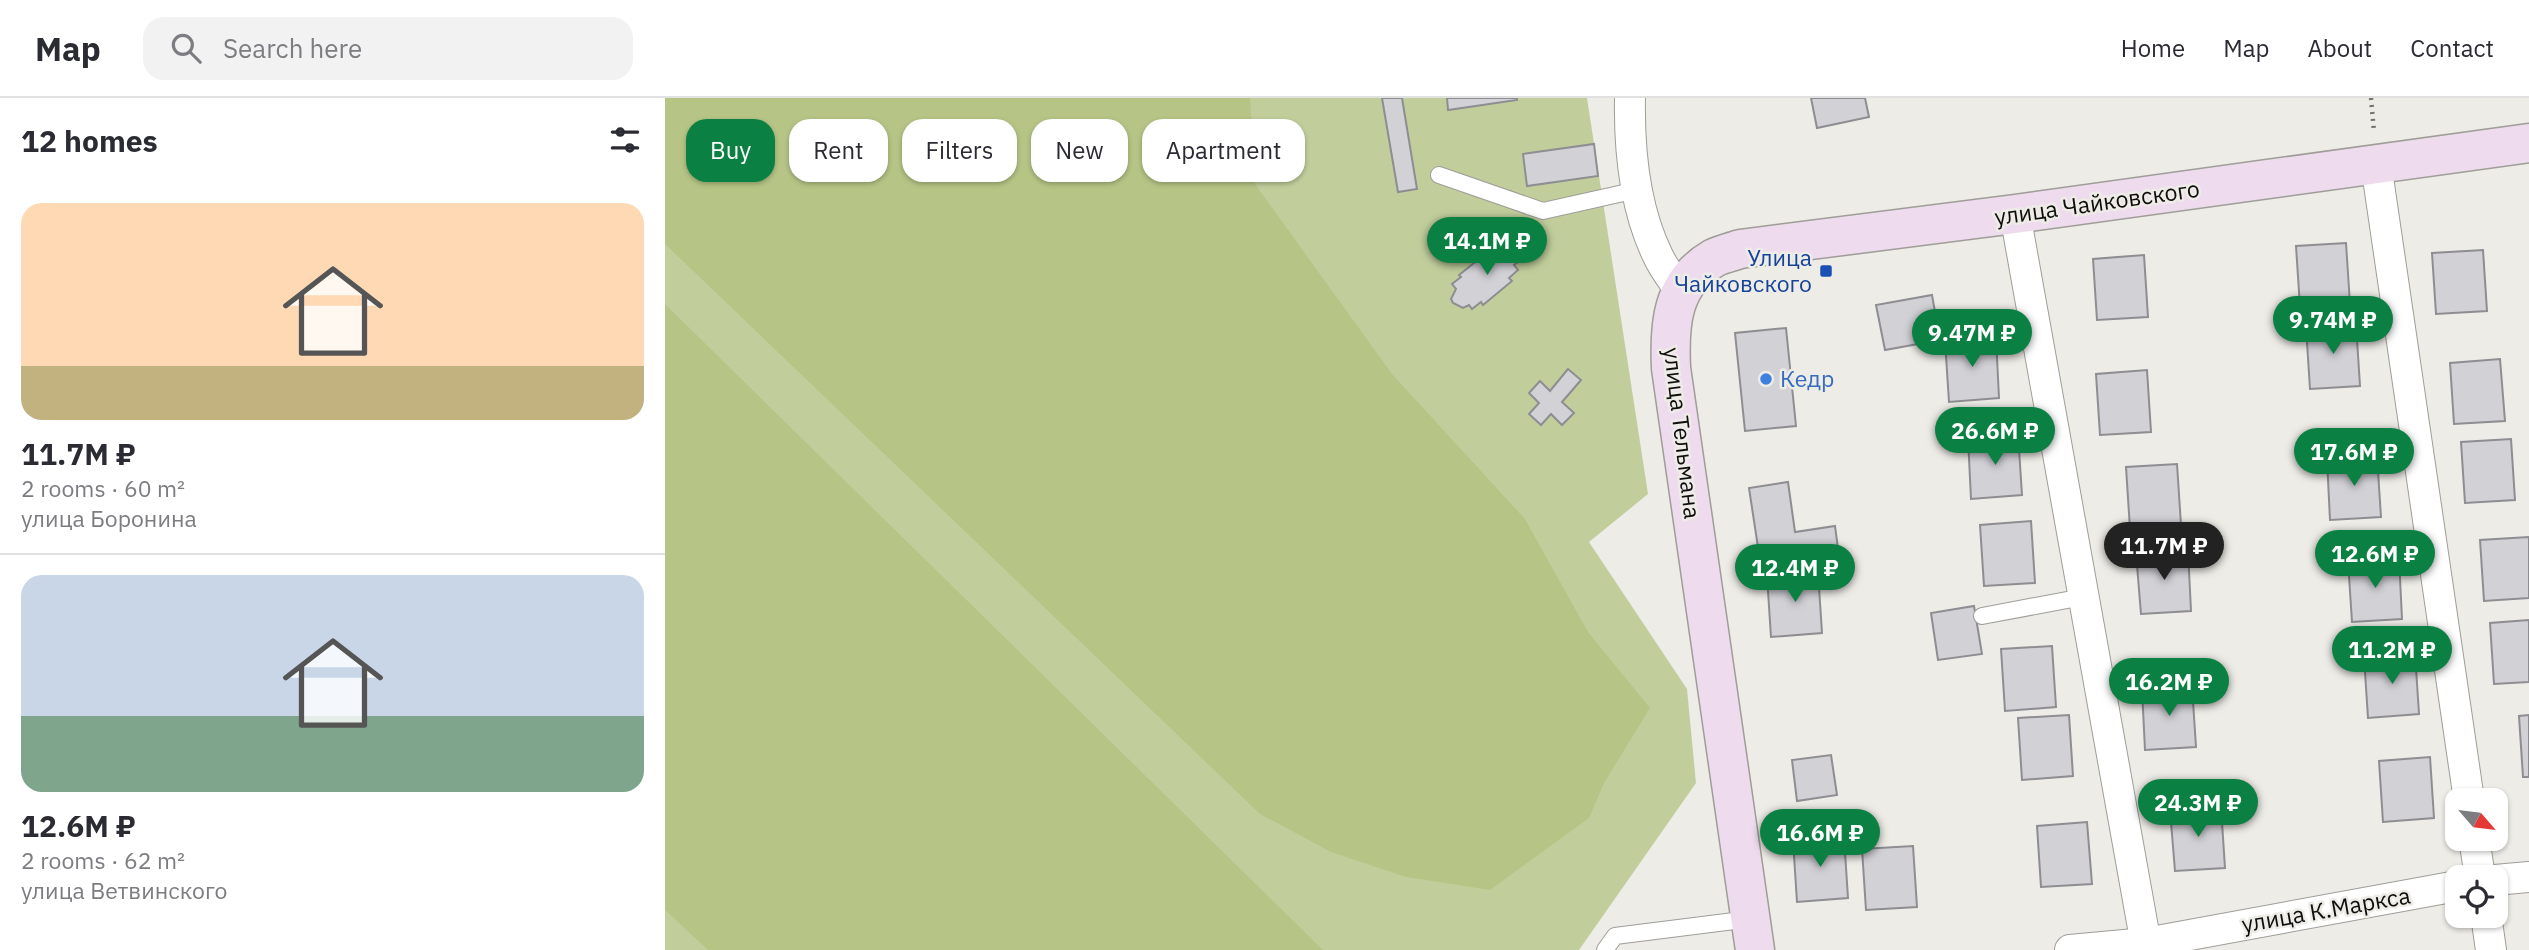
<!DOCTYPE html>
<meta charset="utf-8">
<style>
:root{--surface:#fff;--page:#f2f2f3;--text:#2b2b33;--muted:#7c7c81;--line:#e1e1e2;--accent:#0b8043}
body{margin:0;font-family:"IBM Plex Sans",sans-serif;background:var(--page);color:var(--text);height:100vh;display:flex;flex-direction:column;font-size:26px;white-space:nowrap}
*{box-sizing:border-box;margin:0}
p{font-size:23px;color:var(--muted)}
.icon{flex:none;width:38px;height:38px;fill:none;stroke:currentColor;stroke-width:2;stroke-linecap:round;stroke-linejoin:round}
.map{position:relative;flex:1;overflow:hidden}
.side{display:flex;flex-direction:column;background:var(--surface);width:665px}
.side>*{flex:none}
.guide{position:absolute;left:21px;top:21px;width:665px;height:63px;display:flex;gap:14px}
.needle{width:46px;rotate:118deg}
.controls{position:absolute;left:1780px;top:690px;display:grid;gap:14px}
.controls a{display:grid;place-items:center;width:63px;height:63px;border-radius:14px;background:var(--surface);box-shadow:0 2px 5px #0004;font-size:35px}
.price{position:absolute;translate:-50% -60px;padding:0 16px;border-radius:24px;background:var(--accent);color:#fff;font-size:23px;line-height:46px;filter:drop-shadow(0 2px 4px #0008)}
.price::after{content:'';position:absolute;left:50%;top:42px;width:21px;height:16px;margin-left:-10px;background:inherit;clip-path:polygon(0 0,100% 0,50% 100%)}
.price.selected{background:#222;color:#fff}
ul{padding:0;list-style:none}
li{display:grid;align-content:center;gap:14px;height:371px;padding:0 21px}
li+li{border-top:2px solid var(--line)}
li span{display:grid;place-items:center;height:217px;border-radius:21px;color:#555}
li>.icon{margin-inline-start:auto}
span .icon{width:126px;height:126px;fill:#fffc;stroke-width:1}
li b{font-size:30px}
h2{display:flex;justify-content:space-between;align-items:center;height:84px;padding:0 21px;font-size:30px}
.tag{padding:0 24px;border-radius:21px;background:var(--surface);box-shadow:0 2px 5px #0004;font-size:24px;line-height:63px}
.tag.selected{background:var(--accent);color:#fff}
header{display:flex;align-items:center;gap:42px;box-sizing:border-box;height:98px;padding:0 35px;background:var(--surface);border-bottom:2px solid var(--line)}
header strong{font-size:33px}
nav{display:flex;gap:38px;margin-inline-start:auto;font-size:24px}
.search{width:490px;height:63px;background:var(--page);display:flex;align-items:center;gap:18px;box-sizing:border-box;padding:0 24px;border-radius:21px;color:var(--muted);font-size:26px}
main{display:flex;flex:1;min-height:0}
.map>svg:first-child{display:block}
</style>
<header>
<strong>Map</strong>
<div class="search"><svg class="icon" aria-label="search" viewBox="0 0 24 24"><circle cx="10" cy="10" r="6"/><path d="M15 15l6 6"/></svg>Search here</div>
<nav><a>Home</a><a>Map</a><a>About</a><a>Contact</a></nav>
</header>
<main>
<section class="side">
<h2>12 homes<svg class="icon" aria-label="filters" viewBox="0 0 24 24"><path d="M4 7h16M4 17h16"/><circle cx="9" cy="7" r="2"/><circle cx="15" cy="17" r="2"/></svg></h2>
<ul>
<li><span style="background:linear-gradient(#ffd9b3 75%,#c2b280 0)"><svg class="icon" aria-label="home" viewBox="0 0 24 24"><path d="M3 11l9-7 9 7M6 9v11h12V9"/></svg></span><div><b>11.7M ₽</b><p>2 rooms · 60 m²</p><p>улица Боронина</p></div></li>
<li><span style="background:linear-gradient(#c9d6e8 65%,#7fa58c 0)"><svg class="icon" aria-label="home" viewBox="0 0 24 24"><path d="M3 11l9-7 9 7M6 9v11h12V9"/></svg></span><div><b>12.6M ₽</b><p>2 rooms · 62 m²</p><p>улица Ветвинского</p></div></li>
</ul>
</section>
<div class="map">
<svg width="1864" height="852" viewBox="0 0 1864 852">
<rect width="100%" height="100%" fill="#eeece7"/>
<polygon fill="#c1ce9c" points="0,0 922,0 983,396 924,444 1022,591 1031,685 914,852 0,852"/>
<g fill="#b6c586">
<polygon points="0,0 585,0 590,86 727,276 860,421 923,534 985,610 939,685 924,720 825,792 741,779 666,754 595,716 0,146"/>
<polygon points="0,206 658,852 43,852 0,812"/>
</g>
<g fill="#d2d1d6" stroke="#8e8d92" stroke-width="2">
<polygon points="717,0 737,0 752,91 733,94"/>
<polygon points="782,0 852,0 852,2 783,12"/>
<polygon points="1146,0 1200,0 1204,19 1152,30"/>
<polygon points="929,46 933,78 862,88 858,56"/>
<polygon points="855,143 864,156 849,167 853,172 844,180 847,183 818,207 816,204 807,211 804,207 798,210 788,205 786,201 791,191 787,186 796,179 794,177 824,153 826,156 835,149 840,155"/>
<polygon points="1681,145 1685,206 1635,209 1631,148"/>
<polygon points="1818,152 1822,213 1771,216 1767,155"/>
<polygon points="1479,157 1483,219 1432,222 1428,161"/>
<polygon points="1267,197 1275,242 1220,252 1211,207"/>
<polygon points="1691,226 1695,288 1645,291 1641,229"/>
<polygon points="1121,230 1131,328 1080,333 1070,235"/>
<polygon points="1331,239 1334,300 1284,304 1280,243"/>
<polygon points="1835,261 1840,323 1789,326 1785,265"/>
<polygon points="903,271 916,282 897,304 909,315 897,327 886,316 876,327 864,316 874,305 864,295 875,283 885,293"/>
<polygon points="1482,272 1486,334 1435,337 1431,276"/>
<polygon points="1353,336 1357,397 1306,401 1303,340"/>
<polygon points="1846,341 1850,402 1800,405 1796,344"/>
<polygon points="1712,358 1716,419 1665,422 1662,361"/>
<polygon points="1512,366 1516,427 1465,431 1461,369"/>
<polygon points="1123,384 1130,434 1170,428 1174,458 1096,469 1084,390"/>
<polygon points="1366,423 1370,485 1319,488 1315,427"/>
<polygon points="1864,439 1864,500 1819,503 1815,442"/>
<polygon points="1523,452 1526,513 1476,516 1471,455"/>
<polygon points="1734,460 1737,521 1687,524 1683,463"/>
<polygon points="1153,474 1157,535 1106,539 1102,478"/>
<polygon points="1309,508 1317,556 1273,562 1266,515"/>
<polygon points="1864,522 1864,584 1829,586 1825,525"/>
<polygon points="1387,548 1391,609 1340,613 1336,551"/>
<polygon points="1750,555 1754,616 1703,620 1699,559"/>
<polygon points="1527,588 1531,649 1480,652 1477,591"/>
<polygon points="1404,617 1408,678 1357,682 1353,620"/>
<polygon points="1864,617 1864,679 1858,679 1854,618"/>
<polygon points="1166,657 1172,697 1132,703 1127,662"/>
<polygon points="1765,659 1769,720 1718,724 1714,663"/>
<polygon points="1556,709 1560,770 1510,773 1505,712"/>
<polygon points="1422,724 1427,786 1376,789 1372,728"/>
<polygon points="1179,739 1183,800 1132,804 1128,742"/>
<polygon points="1248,748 1252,809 1201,812 1197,751"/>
</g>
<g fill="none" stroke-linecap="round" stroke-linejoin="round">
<g stroke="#9e9d98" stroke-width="18">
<g id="lane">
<polyline points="774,77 878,113 972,92"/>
<polyline points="1317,518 1418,499"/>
<polyline points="940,852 950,838 1085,821"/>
</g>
</g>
<g stroke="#9e9d98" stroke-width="32">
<g id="street">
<path d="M965 0C964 53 969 109 993 158 999 171 1008 182 1016 194"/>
<polyline points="1711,66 1804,702"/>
<polyline points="1350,116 1482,852"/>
<polyline points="1809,740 1815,779"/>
<polyline points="1830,782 1864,779"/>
<polyline points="1821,817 1826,852"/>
<polyline points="1405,852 1481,845 1792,788"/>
</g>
</g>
<g stroke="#9e9d98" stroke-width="41">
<path id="secondary" d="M1090 852 1006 270C1004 227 1006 185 1049 160 1057 156 1067 154 1075 151L1350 116 1864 45"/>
</g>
<polyline stroke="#74726f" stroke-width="4.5" stroke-dasharray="2 5" stroke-linecap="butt" points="1706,0 1709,34"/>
<use href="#lane" stroke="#fff" stroke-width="16"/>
<use href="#street" stroke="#fff" stroke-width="30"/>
<use href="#secondary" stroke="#eedcee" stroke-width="38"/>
</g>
<rect fill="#1a4fb4" stroke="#eeece7" stroke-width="2.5" x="1154" y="166" width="14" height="14" rx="3.5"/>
<circle fill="#3f7fe0" stroke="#eeece7" stroke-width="2.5" cx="1101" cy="281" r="7"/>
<g text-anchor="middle" stroke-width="5" stroke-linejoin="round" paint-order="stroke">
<g font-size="23" fill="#0f0e0d" stroke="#eeece7">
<text transform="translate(1432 105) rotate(-8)" y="8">улица Чайковского</text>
<text transform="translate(1017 335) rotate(83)" y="8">улица Тельмана</text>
<text transform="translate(1661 812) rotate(-10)" y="8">улица К.Маркса</text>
</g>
<g font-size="23" fill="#164399" stroke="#eeece7" text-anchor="end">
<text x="1147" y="168">Улица<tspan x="1147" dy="26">Чайковского</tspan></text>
</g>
<g font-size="23" fill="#366cbe" stroke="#eeece7" text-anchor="start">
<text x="1115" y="289">Кедр</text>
</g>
</g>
</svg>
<div class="controls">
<a><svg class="needle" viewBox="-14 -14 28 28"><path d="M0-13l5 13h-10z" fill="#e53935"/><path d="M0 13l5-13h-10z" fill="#7c7c81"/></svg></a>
<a><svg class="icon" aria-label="locate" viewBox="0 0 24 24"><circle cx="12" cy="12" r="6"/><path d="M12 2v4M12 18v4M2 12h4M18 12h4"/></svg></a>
</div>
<b class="price" style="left:822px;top:179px">14.1M ₽</b>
<b class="price" style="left:1668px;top:258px">9.74M ₽</b>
<b class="price" style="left:1307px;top:271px">9.47M ₽</b>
<b class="price" style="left:1330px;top:369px">26.6M ₽</b>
<b class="price" style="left:1689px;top:390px">17.6M ₽</b>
<b class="price selected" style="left:1499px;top:484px">11.7M ₽</b>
<b class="price" style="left:1710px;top:492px">12.6M ₽</b>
<b class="price" style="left:1130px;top:506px">12.4M ₽</b>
<b class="price" style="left:1727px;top:588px">11.2M ₽</b>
<b class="price" style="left:1504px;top:620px">16.2M ₽</b>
<b class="price" style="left:1533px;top:741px">24.3M ₽</b>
<b class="price" style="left:1155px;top:771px">16.6M ₽</b>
<div class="guide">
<a class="tag selected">Buy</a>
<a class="tag">Rent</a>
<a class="tag">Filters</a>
<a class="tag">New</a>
<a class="tag">Apartment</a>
</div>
</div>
</main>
